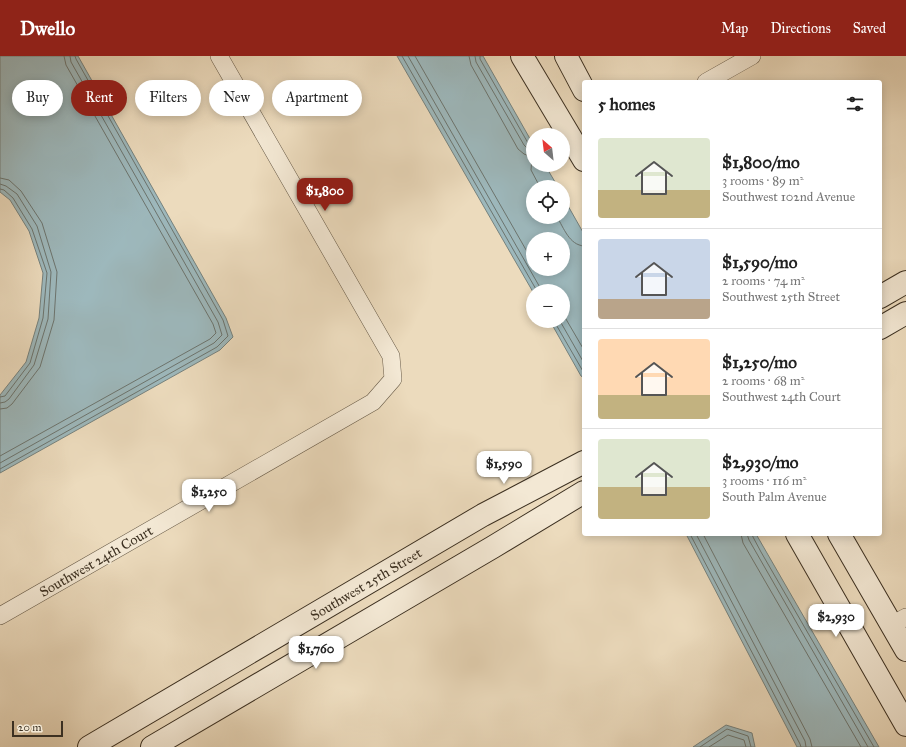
<!DOCTYPE html>
<meta charset="utf-8">
<style>
:root{--surface:#fff;--page:#f6f6f6;--text:#222;--muted:#767676;--line:#e0e0e0;--accent:#8f2418}
body{margin:0;font-family:"IM FELL Great Primer",serif;background:var(--page);color:var(--text);height:100vh;display:flex;flex-direction:column;font-size:15px;white-space:nowrap}
*{box-sizing:border-box;margin:0}
p{font-size:13px;color:var(--muted)}
.icon{flex:none;width:22px;height:22px;fill:none;stroke:currentColor;stroke-width:2;stroke-linecap:round;stroke-linejoin:round}
.map{position:relative;flex:1;overflow:hidden}
.sheet{position:absolute;left:582px;top:24px;width:300px;height:456px;display:flex;flex-direction:column;background:var(--surface);border-radius:4px;box-shadow:0 2px 10px #0003}
.sheet>*{flex:none}
.hud{position:absolute;left:12px;top:24px;width:380px;height:36px;display:flex;gap:8px}
.needle{width:26px;rotate:332deg}
.buttons{position:absolute;left:526px;top:72px;display:grid;gap:8px}
.buttons a{display:grid;place-items:center;width:44px;height:44px;border-radius:50%;background:var(--surface);box-shadow:0 2px 10px #0003;font-size:20px}
.scale{position:absolute;left:12px;bottom:10px;width:51px;box-sizing:border-box;padding-left:4px;border:2px solid #3c3021;border-top:0;font-size:11px;line-height:14px;white-space:nowrap;color:#3c3021;-webkit-text-stroke:3px #f3e8d4;paint-order:stroke}
.price{position:absolute;translate:-50% -34px;padding:0 9px;border-radius:8px;background:#fff;color:#222;font-size:13px;line-height:26px;filter:drop-shadow(0 1px 2px #0008)}
.price::after{content:'';position:absolute;left:50%;top:24px;width:12px;height:9px;margin-left:-6px;background:inherit;clip-path:polygon(0 0,100% 0,50% 100%)}
.price.active{background:var(--accent);color:#fff}
ul{padding:0;list-style:none}
li{display:flex;align-items:center;gap:12px;height:100px;padding:0 16px}
li+li{border-top:1px solid var(--line)}
li span{display:grid;place-items:center;flex:none;width:112px;height:80px;border-radius:4px;color:#555}
li>.icon{margin-inline-start:auto}
span .icon{width:48px;height:48px;fill:#fffc;stroke-width:1}
li b{font-size:17px}
h2{display:flex;justify-content:space-between;align-items:center;height:48px;padding:0 16px;font-size:17px}
.chip{padding:0 14px;border-radius:18px;background:var(--surface);box-shadow:0 2px 10px #0003;font-size:14px;line-height:36px}
.chip.active{background:var(--accent);color:#fff}
header{display:flex;align-items:center;gap:24px;box-sizing:border-box;height:56px;padding:0 20px;background:var(--accent);color:#fff}
header strong{font-size:19px}
nav{display:flex;gap:22px;margin-inline-start:auto;font-size:14px}
.map>svg:first-child{display:block}
</style>
<header>
<strong>Dwello</strong>
<nav><a>Map</a><a>Directions</a><a>Saved</a></nav>
</header>
<div class="map">
<svg width="906" height="691" viewBox="0 0 906 691">
<rect width="100%" height="100%" fill="#ecdbbd"/>
<filter id="stains"><feTurbulence type="fractalNoise" baseFrequency=".005" numOctaves="4"/><feColorMatrix values="0 0 0 0 .2 0 0 0 0 .09 0 0 0 0 .02 0 0 0 .5 -.17"/></filter>
<radialGradient id="worn" r=".72"><stop offset=".6" stop-color="#630" stop-opacity="0"/><stop offset="1" stop-color="#630" stop-opacity=".3"/></radialGradient>
<g fill="#9db8bc" stroke="#76827e" fill-rule="evenodd">
<polygon points="0,0 78,0 226,262 233,281 220,294 0,417 0,339 26,306 39,262 43,217 29,175 10,144 0,136"/>
<path d="M397 0H483L533 88V109H545L558 131H533V161H563V141L584 178V322L581 320 550 265H563V235L533 236ZM533 183H563V213H533Z"/>
<polygon points="686,478 756,478 879,691 797,691"/>
<polygon points="726,669 752,677 755,691 693,691"/>
</g>
<g fill="none" stroke-linecap="round" stroke-linejoin="round">
<g stroke="#6c746e" stroke-width="1">
<polyline points="402,0 537,235"/>
<polyline points="408,0 542,235"/>
<polyline points="415,0 533,206"/>
<polyline points="469,0 471,9 518,93 524,98 532,101 531,114 540,131"/>
<polyline points="475,0 476,6 524,89 528,93 533,94"/>
<polyline points="480,0 480,3 528,87 533,89"/>
<polyline points="0,122 9,124 21,135 42,167 57,216 54,264 40,311 12,348 7,352 0,353"/>
<polyline points="0,128 6,130 17,138 37,170 51,216 48,263 34,309 9,343 5,346 0,347"/>
<polyline points="0,133 4,134 13,142 32,173 47,217 43,262 30,307 5,340 0,341"/>
<path d="M557 161C564 172 569 189 584 190"/>
<polyline points="563,258 584,294"/>
<polyline points="554,265 584,317"/>
<polyline points="560,265 584,307"/>
<polyline points="0,400 210,283 216,277 213,268 66,9 64,0"/>
<polyline points="0,407 214,287 222,279 218,266 71,6 70,0"/>
<polyline points="0,413 217,291 228,280 223,264 76,3 75,0"/>
<polyline points="690,478 800,688 801,691"/>
<polyline points="696,478 805,685 806,691"/>
<polyline points="703,478 810,683 812,691"/>
<polyline points="741,478 743,487 861,691"/>
<polyline points="747,478 749,484 868,691"/>
<polyline points="752,478 753,481 761,496 874,691"/>
<polyline points="700,691 727,673 748,680 751,691"/>
<polyline points="709,691 728,679 744,684 746,691"/>
</g>
<g stroke="#685b48" stroke-width="18">
<g id="street">
<polyline points="706,26 752,0"/>
<polyline points="0,560 373,346 393,323 391,300 219,0"/>
<polyline points="892,569 906,561"/>
</g>
</g>
<g stroke="#3c3021" stroke-width="24">
<g id="secondary">
<polyline points="522,0 584,104"/>
<polyline points="566,0 584,34"/>
<polyline points="880,241 906,226"/>
<polyline points="880,272 906,257"/>
<polyline points="797,478 906,669"/>
<polyline points="839,478 906,594"/>
<polyline points="89,691 483,459 584,406"/>
<polyline points="152,691 493,491 584,436"/>
</g>
</g>
<use href="#street" stroke="#f3e8d4" stroke-width="17"/>
<use href="#secondary" stroke="#f3e8d4" stroke-width="22"/>
</g>
<g text-anchor="middle" stroke-width="3.5" stroke-linejoin="round" paint-order="stroke">
<g font-size="14" fill="#3c3021" stroke="#f3e8d4">
<text transform="translate(96 505) rotate(-30)" y="5">Southwest 24th Court</text>
<text transform="translate(366 528) rotate(-31)" y="5">Southwest 25th Street</text>
</g>
</g>
<rect width="100%" height="100%" filter="url(#stains)"/>
<rect width="100%" height="100%" fill="url(#worn)"/>
</svg>
<div class="buttons">
<a><svg class="needle" viewBox="-14 -14 28 28"><path d="M0-13l5 13h-10z" fill="#e53935"/><path d="M0 13l5-13h-10z" fill="#767676"/></svg></a>
<a><svg class="icon" aria-label="locate" viewBox="0 0 24 24"><circle cx="12" cy="12" r="6"/><path d="M12 2v4M12 18v4M2 12h4M18 12h4"/></svg></a>
<a>+</a>
<a>−</a>
</div>
<div class="scale">20 m</div>
<b class="price active" style="left:325px;top:156px">$1,800</b>
<b class="price" style="left:504px;top:429px">$1,590</b>
<b class="price" style="left:209px;top:457px">$1,250</b>
<b class="price" style="left:836px;top:582px">$2,930</b>
<b class="price" style="left:316px;top:614px">$1,760</b>
<div class="hud">
<a class="chip">Buy</a>
<a class="chip active">Rent</a>
<a class="chip">Filters</a>
<a class="chip">New</a>
<a class="chip">Apartment</a>
</div>
<section class="sheet">
<h2>5 homes<svg class="icon" aria-label="filters" viewBox="0 0 24 24"><path d="M4 7h16M4 17h16"/><circle cx="9" cy="7" r="2"/><circle cx="15" cy="17" r="2"/></svg></h2>
<ul>
<li><span style="background:linear-gradient(#dfe7d0 65%,#c2b280 0)"><svg class="icon" aria-label="home" viewBox="0 0 24 24"><path d="M3 11l9-7 9 7M6 9v11h12V9"/></svg></span><div><b>$1,800/mo</b><p>3 rooms · 89 m²</p><p>Southwest 102nd Avenue</p></div></li>
<li><span style="background:linear-gradient(#c9d6e8 75%,#b9a48a 0)"><svg class="icon" aria-label="home" viewBox="0 0 24 24"><path d="M3 11l9-7 9 7M6 9v11h12V9"/></svg></span><div><b>$1,590/mo</b><p>2 rooms · 74 m²</p><p>Southwest 25th Street</p></div></li>
<li><span style="background:linear-gradient(#ffd9b3 70%,#c2b280 0)"><svg class="icon" aria-label="home" viewBox="0 0 24 24"><path d="M3 11l9-7 9 7M6 9v11h12V9"/></svg></span><div><b>$1,250/mo</b><p>2 rooms · 68 m²</p><p>Southwest 24th Court</p></div></li>
<li><span style="background:linear-gradient(#dfe7d0 60%,#c2b280 0)"><svg class="icon" aria-label="home" viewBox="0 0 24 24"><path d="M3 11l9-7 9 7M6 9v11h12V9"/></svg></span><div><b>$2,930/mo</b><p>3 rooms · 116 m²</p><p>South Palm Avenue</p></div></li>
</ul>
</section>
</div>
